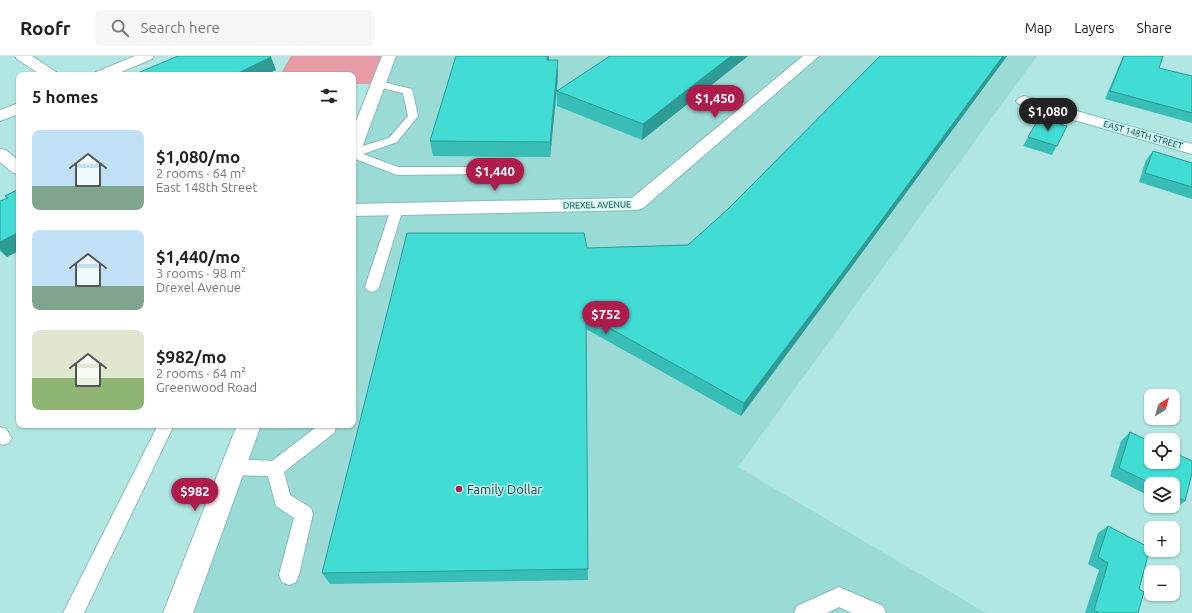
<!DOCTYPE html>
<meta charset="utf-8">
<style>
:root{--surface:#fff;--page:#f6f6f6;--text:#202124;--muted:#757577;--line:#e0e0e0;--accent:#ae1c4b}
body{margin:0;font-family:Ubuntu,sans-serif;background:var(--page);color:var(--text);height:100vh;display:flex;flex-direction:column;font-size:15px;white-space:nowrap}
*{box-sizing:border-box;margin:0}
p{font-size:13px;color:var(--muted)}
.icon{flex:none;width:22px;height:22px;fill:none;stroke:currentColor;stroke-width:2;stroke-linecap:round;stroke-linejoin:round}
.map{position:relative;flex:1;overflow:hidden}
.panel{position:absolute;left:16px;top:16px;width:340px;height:356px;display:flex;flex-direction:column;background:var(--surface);border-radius:8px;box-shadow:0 1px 3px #0004}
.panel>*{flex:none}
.needle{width:26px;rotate:37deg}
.buttons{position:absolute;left:1144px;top:333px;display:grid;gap:8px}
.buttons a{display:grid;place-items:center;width:36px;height:36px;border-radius:8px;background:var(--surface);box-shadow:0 1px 3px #0004;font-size:20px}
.price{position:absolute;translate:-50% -34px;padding:0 9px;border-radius:14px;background:var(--accent);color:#fff;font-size:13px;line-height:26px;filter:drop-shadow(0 1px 2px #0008)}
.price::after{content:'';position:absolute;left:50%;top:24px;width:12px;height:9px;margin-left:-6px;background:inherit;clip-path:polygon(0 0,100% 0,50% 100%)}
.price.on{background:#222;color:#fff}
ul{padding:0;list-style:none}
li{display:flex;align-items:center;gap:12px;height:100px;padding:0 16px}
li span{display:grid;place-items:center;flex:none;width:112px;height:80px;border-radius:8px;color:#555}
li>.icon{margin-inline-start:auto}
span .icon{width:48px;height:48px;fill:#fffc;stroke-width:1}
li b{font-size:17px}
h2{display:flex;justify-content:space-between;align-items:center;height:48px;padding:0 16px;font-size:17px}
header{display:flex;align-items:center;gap:24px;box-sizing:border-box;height:56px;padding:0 20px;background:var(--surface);border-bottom:1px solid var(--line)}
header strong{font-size:19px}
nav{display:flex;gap:22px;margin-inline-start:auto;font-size:14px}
.search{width:280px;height:36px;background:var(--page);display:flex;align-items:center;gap:10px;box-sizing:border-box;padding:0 14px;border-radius:8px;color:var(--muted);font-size:15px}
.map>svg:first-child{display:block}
</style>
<header>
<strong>Roofr</strong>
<div class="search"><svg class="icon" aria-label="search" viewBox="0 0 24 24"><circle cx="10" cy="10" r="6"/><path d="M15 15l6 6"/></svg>Search here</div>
<nav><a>Map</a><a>Layers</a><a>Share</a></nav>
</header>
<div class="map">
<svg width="1192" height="557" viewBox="0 0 1192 557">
<rect width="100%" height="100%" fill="#b0e7e2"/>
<polygon fill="#9bdbd6" points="390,0 1037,0 738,411 986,557 179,557 250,369 353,369 353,97"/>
<polygon fill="#e79ba7" points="291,0 389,0 378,28 353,28 353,19 280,19"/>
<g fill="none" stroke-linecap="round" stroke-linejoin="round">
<g stroke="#85bbb6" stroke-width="2">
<g id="service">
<polygon points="378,25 412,33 418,60 397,86 363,98 398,111 487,111 491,112 493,115 491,118 397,119 353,102 353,93 389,82 408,60 403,37 374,30 373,28"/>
<polygon points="397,149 401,150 403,153 379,231 377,234 372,236 367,234 365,231 391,153 393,150"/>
<polygon points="158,369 174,369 84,557 63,557"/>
<polygon points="319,369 337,369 334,377 284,416 290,439 311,452 313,458 299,519 296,526 289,529 282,526 279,519 294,462 276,450 268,420 233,419 227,416 224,411 227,406 233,403 272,405"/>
<polygon points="0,371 6,373 12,382 9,387 3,389 0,388"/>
<polygon points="839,531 883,550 886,557 852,557 839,551 827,557 794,557 797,550"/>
</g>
</g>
<g stroke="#85bbb6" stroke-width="2">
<g id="minor">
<polygon points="15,0 32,0 56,16 58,19 41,19 17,3"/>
<polygon points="135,0 154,0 152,3 114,19 94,19 96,16"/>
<polygon points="803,0 819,0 643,152 637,154 353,160 353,148 632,142"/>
<polygon points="1024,40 1192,88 1192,98 1019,48 1016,45 1019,42"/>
<polygon points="19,47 19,58 0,65 0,54"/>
<polygon points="0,93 6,94 19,105 19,118 13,117 0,106"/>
</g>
</g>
<g stroke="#85bbb6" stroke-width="2">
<g id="tertiary">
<polygon points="382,0 396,0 361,94 359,98 353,99 353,73"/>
<polygon points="237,369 261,369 193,557 163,557"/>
</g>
</g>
<use href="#service" fill="#fff" fill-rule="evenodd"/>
<use href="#minor" fill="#fff" fill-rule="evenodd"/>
<use href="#tertiary" fill="#fff" fill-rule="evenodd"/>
</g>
<g fill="#38beb6">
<polygon points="456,0 549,0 549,4 558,19 557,35 610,0 748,0 642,84 557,50 557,35 550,101 433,100 430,85"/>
<polygon points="880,0 1007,0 844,221 741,360 586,273 588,524 330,528 322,517 587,192 688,189 728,153"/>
<polygon points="1123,0 1163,0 1159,12 1192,20 1192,67 1105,43"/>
<polygon points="1067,70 1052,99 1023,90 1028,81"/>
<polygon points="1153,95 1192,107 1192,143 1139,126 1146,104"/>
<polygon points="19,133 7,201 0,195 0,145 7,142 5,140"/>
<polygon points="1130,376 1151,386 1151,406 1173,406 1173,396 1192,405 1192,417 1185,445 1175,453 1170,450 1173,450 1173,428 1151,428 1151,441 1110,420 1121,385"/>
<polygon points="1108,470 1139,533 1138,557 1085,557 1099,514 1088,508 1098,477"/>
</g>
<g fill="#2e9b94">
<polygon points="547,0 549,0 547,19"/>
<polygon points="731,0 748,0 642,84 643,68"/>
<polygon points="1003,0 1007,0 844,221 741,360 744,347"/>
<polygon points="271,1 276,14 265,19 234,19"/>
<polygon points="558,4 558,19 550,101 550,86"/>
<polygon points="19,176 19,195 7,201 0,193 0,186"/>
</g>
<g fill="#41ddd4" stroke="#2e9b94">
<polygon points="178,0 269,0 271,1 234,19 133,19"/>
<polygon points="456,0 547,0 547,4 558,4 550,86 430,85"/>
<polygon points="610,0 731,0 643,68 557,35"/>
<polygon points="880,0 1003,0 849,208 744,347 586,259 588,513 322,517 407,177 584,177 587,192 688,189 728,153"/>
<polygon points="1124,0 1163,0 1159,12 1192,20 1192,57 1110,35"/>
<polygon points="1039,62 1067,70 1057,90 1028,81"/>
<polygon points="1153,95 1192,107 1192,131 1145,117"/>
<polygon points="19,133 19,176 0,186 0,145 8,142 5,140"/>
<polygon points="1130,376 1151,386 1151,406 1173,406 1173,396 1192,405 1192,417 1185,445 1173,438 1173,428 1152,428 1119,412"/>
<polygon points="1108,470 1150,492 1139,533 1144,536 1138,557 1099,557 1094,554 1108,507 1098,501"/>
</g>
<circle fill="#ae1c4b" stroke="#bdf5f0" stroke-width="1.5" cx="459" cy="433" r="4"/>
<g text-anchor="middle" stroke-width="3" stroke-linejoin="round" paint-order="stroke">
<g font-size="9" fill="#283f3d" stroke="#bdf5f0">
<text transform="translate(1143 79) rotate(16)" y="3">EAST 148TH STREET</text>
<text transform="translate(597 149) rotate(-1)" y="3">DREXEL AVENUE</text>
</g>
<g font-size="13" fill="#283f3d" stroke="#bdf5f0" text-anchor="start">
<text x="467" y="438">Family Dollar</text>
</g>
</g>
</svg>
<div class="buttons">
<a><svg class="needle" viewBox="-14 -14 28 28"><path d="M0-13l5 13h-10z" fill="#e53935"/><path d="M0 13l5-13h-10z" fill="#757577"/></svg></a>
<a><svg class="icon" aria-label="locate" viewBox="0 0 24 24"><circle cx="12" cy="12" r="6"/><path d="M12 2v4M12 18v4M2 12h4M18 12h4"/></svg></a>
<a><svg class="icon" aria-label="layers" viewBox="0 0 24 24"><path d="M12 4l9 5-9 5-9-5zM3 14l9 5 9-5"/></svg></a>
<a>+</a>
<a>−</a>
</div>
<b class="price" style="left:715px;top:63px">$1,450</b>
<b class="price on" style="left:1048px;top:76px">$1,080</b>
<b class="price" style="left:495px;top:136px">$1,440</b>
<b class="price" style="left:606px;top:279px">$752</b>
<b class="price" style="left:195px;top:456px">$982</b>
<section class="panel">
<h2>5 homes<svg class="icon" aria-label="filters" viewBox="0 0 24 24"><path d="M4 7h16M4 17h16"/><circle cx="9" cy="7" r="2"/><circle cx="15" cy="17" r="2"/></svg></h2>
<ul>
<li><span style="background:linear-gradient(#bfe0f5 70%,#7fa58c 0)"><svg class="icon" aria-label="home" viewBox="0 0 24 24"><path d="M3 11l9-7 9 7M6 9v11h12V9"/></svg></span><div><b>$1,080/mo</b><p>2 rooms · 64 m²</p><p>East 148th Street</p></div></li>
<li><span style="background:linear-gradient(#bfe0f5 70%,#7fa58c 0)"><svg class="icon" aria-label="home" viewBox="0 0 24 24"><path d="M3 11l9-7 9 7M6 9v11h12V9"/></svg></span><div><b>$1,440/mo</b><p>3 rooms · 98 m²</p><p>Drexel Avenue</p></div></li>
<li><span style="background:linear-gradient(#dfe7d0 60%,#8fb573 0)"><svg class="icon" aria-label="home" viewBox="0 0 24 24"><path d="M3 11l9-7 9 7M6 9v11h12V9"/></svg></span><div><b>$982/mo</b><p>2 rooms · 64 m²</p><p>Greenwood Road</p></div></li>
</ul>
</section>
</div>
